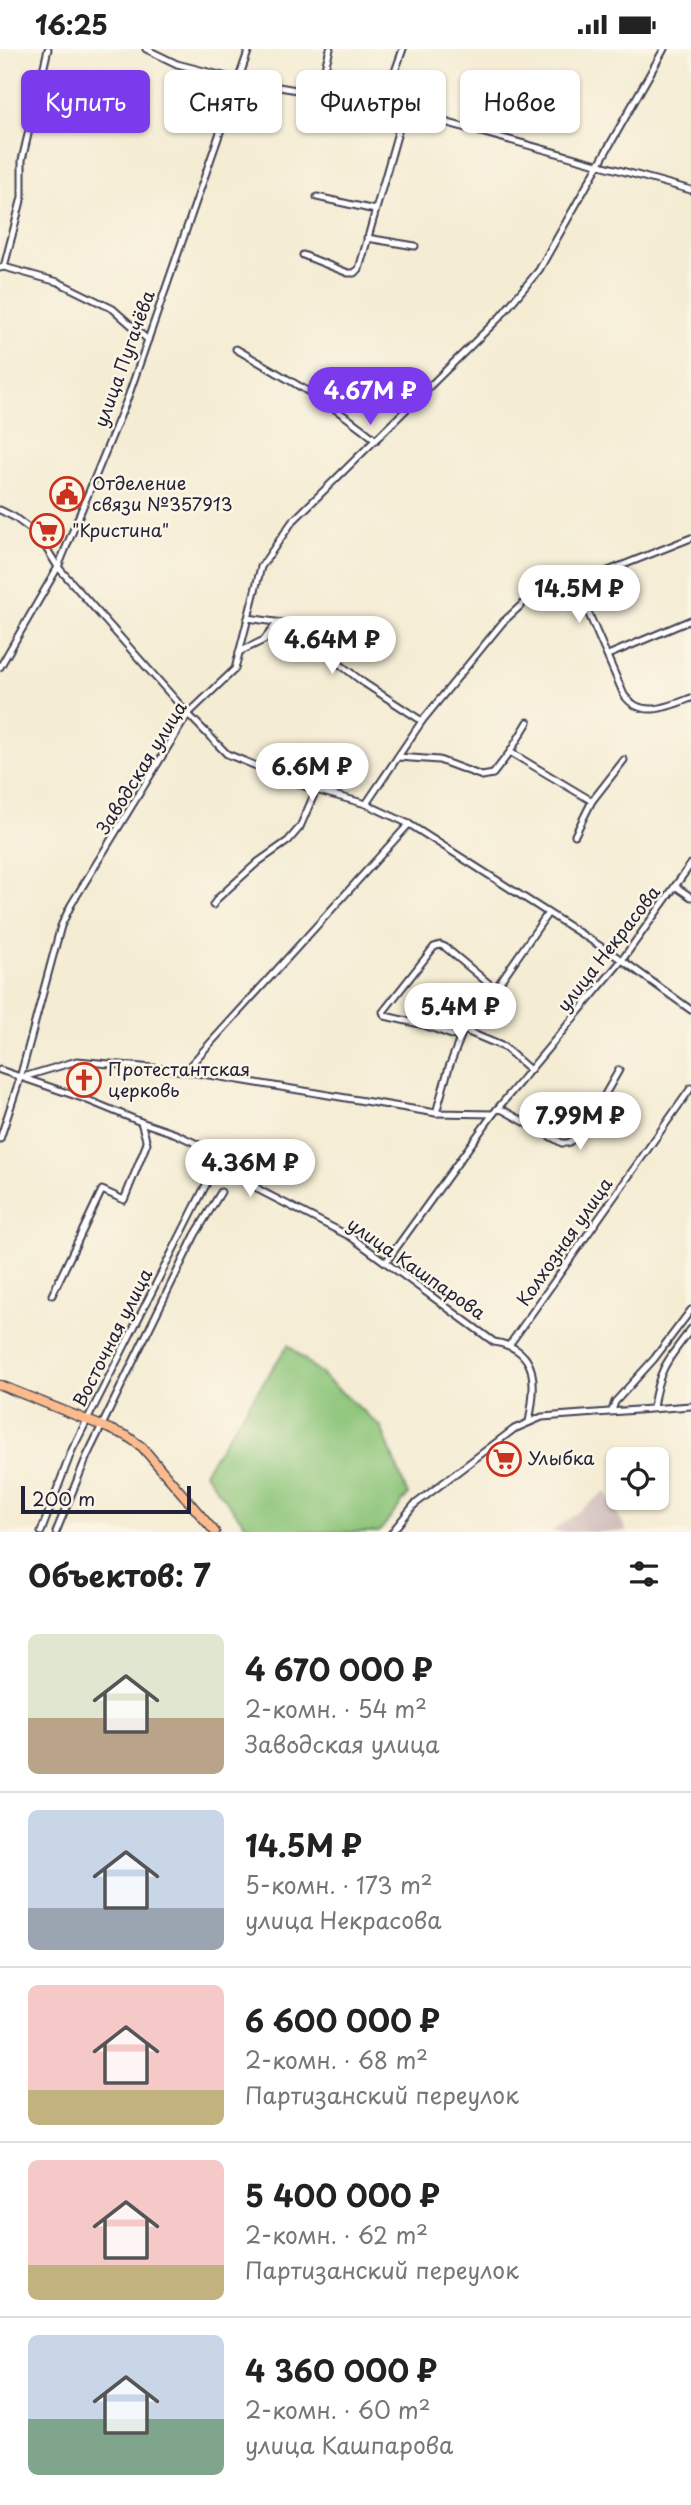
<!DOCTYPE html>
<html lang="ru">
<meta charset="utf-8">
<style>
:root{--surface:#fff;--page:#f6f6f6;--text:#222;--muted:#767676;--line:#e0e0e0;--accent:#7c3aed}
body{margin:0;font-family:"Playpen Sans",sans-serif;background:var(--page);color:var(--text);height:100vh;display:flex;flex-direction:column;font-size:26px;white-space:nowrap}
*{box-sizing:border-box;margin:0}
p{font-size:23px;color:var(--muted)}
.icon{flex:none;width:38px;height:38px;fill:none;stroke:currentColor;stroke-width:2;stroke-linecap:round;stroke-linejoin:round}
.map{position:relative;height:1483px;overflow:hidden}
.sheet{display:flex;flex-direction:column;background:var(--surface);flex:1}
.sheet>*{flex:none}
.banner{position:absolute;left:21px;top:21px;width:649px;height:63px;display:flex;gap:14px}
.tools{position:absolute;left:606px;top:1398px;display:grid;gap:14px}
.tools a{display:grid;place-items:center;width:63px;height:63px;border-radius:10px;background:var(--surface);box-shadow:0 2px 5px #0004;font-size:35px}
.scale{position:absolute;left:21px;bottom:18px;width:170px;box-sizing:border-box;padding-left:7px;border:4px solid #22223b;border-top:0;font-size:19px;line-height:24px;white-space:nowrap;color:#22223b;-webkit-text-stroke:5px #fcf5e5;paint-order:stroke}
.price{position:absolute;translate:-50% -60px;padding:0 16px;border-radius:24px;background:#fff;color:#222;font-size:23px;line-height:46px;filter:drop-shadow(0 2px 4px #0008)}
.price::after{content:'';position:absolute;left:50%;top:42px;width:21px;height:16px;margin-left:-10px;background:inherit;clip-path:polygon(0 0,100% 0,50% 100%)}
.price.current{background:var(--accent);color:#fff}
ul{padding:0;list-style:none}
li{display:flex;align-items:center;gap:21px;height:175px;padding:0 28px}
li+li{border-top:2px solid var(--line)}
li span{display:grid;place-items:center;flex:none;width:196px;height:140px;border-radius:10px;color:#555}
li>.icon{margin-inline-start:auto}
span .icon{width:84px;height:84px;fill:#fffc;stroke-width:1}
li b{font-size:30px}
h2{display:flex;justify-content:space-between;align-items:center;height:84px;padding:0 28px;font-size:30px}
.tag{padding:0 24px;border-radius:10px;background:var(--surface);box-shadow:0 2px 5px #0004;font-size:24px;line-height:63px}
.tag.current{background:var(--accent);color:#fff}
.status{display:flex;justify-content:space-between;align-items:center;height:49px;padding:0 35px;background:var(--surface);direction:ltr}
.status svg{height:19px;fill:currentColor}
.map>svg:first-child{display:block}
</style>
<div class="status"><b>16:25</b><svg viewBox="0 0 49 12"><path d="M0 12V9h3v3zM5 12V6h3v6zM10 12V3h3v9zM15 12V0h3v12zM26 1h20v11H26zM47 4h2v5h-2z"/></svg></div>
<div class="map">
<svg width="691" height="1483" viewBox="0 0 691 1483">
<rect width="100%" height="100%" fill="#fcf5e5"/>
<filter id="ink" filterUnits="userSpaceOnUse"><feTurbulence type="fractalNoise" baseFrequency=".0143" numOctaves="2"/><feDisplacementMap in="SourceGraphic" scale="14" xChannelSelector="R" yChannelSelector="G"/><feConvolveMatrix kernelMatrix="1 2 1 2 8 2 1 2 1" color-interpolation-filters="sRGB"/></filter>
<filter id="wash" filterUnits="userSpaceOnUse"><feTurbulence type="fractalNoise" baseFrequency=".00686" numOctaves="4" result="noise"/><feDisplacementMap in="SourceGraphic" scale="28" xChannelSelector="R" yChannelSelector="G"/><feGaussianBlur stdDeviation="1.57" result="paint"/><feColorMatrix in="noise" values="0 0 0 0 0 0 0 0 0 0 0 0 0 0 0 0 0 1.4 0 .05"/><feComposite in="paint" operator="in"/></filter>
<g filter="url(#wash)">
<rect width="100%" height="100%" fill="#f4ecd3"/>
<polygon fill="#d1bfbe" points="606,1442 627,1483 551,1483"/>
<polygon fill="#8cc579" stroke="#57745a" stroke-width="2" points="288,1296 381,1378 408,1446 379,1483 251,1483 204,1423"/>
</g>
<g filter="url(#ink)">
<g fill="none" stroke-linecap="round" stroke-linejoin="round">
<g stroke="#424052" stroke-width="9">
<g id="street">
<polyline points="146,0 177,15 239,31 383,56 691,141"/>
<polyline points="318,45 330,0"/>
<polyline points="383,56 403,0"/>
<polyline points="317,148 375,161"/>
<polyline points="367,189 415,197"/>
<polyline points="303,206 348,224 354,224 359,220 404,62"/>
<polyline points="4,218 22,148 22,111 48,0"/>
<polyline points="0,219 4,218 58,233 113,260 148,291"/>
<path d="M236 300C284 328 333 355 376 391"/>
<polyline points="0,461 14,468 38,486 58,518 188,665 227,705 312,740 366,755 409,775 622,911 691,961"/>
<path d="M575 533 624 646C641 670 668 658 691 649"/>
<polyline points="248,569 282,574 292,578 364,634 422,672"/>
<polyline points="239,603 264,591 277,574"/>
<polyline points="608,606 691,571"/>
<polyline points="0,618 58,518 128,348 249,0"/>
<polyline points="510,703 528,673"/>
<polyline points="398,708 439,711 482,727 493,725 510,703 592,752"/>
<polyline points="366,755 422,672 503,573 530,548 593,528 691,489"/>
<polyline points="575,786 592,752 624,711"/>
<polyline points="675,837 691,848"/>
<polyline points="213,856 218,849 258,813 288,792 300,778 316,741"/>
<polyline points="460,989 424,976 385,967 383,963 434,898 440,896 445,898 494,939"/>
<path d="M0 1021 85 1050 141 1073 176 1085 212 1102 261 1142 351 1188 494 1293C540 1300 536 1336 529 1373"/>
<polyline points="530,1021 504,998 466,982 548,864"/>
<polyline points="185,1022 409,775"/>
<polyline points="20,1029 77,1012 185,1022 436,1064 493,1065"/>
<polyline points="497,1060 503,1061 562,1094 568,1094 584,1082 619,1021"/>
<polyline points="436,1064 449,1018 461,987"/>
<polyline points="0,1090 20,1029 61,877 71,856 188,665 235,620 261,518 292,473 500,268 539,221 664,0"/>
<polyline points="386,1213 493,1065 622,911 691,815"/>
<polyline points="52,1246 102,1141 124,1151 147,1094 141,1073"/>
<polyline points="510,1295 691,1039"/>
<path d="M653 1359C658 1321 668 1310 691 1280"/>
<polyline points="612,1362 615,1353 654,1310 691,1261"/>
<polyline points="41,1483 72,1401 219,1110"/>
<polyline points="56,1483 87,1407 195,1186 221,1143"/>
<polyline points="392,1483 414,1456 514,1380 542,1368 691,1357"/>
</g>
</g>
<g stroke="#424052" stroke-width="11">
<polyline id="primary" points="0,1336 127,1387 142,1398 215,1483"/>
</g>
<use href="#street" stroke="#fff" stroke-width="5"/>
<use href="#primary" stroke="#fbbb8c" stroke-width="8"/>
</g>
</g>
<defs>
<g id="civic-ring" transform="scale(1.75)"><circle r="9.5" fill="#fcf5e5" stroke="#c8321e" stroke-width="1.5"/><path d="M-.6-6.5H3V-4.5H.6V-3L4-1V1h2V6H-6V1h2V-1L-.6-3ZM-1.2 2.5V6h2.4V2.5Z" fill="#c8321e"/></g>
<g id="supermarket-ring" transform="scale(1.75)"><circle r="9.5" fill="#fcf5e5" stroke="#c8321e" stroke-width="1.5"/><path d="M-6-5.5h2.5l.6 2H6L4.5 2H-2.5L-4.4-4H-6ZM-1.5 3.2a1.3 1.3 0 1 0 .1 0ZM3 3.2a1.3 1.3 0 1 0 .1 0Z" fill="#c8321e"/></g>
<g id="church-ring" transform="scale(1.75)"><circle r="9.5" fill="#fcf5e5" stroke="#c8321e" stroke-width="1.5"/><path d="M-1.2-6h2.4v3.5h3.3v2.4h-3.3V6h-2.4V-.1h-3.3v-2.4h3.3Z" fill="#c8321e"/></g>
</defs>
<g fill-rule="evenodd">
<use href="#civic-ring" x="67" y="445"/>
<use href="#supermarket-ring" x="47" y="482"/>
<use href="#church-ring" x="84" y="1031"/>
<use href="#supermarket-ring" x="504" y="1410"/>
</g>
<g text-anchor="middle" stroke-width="5" stroke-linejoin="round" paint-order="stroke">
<g font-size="18" fill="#22223b" stroke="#fcf5e5">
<text transform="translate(125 310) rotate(-70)" y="6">улица Пугачёва</text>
<text transform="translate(142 719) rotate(-58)" y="6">Заводская улица</text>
<text transform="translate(609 900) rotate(-52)" y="6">улица Некрасова</text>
<text transform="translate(565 1193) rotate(-55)" y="6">Колхозная улица</text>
<text transform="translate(416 1220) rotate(35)" y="6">улица Кашпарова</text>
<text transform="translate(113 1289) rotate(-63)" y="6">Восточная улица</text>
</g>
<g font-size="18" fill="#22223b" stroke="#fcf5e5" text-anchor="start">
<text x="92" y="441">Отделение<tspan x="92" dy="21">связи №357913</tspan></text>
<text x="72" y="488">"Кристина"</text>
<text x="108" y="1027">Протестантская<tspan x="108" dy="21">церковь</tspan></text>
<text x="528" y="1416">Улыбка</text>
</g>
</g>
</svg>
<div class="tools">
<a><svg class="icon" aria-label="locate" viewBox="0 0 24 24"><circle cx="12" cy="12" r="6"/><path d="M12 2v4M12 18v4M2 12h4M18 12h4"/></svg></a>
</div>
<div class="scale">200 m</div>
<b class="price current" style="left:370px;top:378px">4.67M ₽</b>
<b class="price" style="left:579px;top:576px">14.5M ₽</b>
<b class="price" style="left:332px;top:627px">4.64M ₽</b>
<b class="price" style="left:312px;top:754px">6.6M ₽</b>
<b class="price" style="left:460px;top:994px">5.4M ₽</b>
<b class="price" style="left:580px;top:1103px">7.99M ₽</b>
<b class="price" style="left:250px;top:1150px">4.36M ₽</b>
<div class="banner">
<a class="tag current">Купить</a>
<a class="tag">Снять</a>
<a class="tag">Фильтры</a>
<a class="tag">Новое</a>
</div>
</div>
<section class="sheet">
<h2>Объектов: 7<svg class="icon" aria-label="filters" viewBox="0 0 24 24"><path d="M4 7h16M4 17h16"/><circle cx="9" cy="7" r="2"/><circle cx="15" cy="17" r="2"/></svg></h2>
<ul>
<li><span style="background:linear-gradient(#dfe7d0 60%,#b9a48a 0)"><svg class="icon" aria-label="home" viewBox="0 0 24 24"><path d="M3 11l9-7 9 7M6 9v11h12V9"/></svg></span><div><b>4 670 000 ₽</b><p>2-комн. · 54 m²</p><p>Заводская улица</p></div></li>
<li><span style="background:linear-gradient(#c9d6e8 70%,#9aa5b1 0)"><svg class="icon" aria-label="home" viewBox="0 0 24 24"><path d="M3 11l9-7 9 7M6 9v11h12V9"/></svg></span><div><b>14.5M ₽</b><p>5-комн. · 173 m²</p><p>улица Некрасова</p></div></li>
<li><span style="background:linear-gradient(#f6c9c9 75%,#c2b280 0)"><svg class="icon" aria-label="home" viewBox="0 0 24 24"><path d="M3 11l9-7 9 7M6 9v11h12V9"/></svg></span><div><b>6 600 000 ₽</b><p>2-комн. · 68 m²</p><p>Партизанский переулок</p></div></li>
<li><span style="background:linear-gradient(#f6c9c9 75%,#c2b280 0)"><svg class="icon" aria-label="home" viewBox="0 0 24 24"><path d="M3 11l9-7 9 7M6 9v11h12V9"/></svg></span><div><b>5 400 000 ₽</b><p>2-комн. · 62 m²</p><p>Партизанский переулок</p></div></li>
<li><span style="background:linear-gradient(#c9d6e8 60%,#7fa58c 0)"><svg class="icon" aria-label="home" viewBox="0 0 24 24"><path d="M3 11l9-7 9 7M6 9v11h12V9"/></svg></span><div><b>4 360 000 ₽</b><p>2-комн. · 60 m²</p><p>улица Кашпарова</p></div></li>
</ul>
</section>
